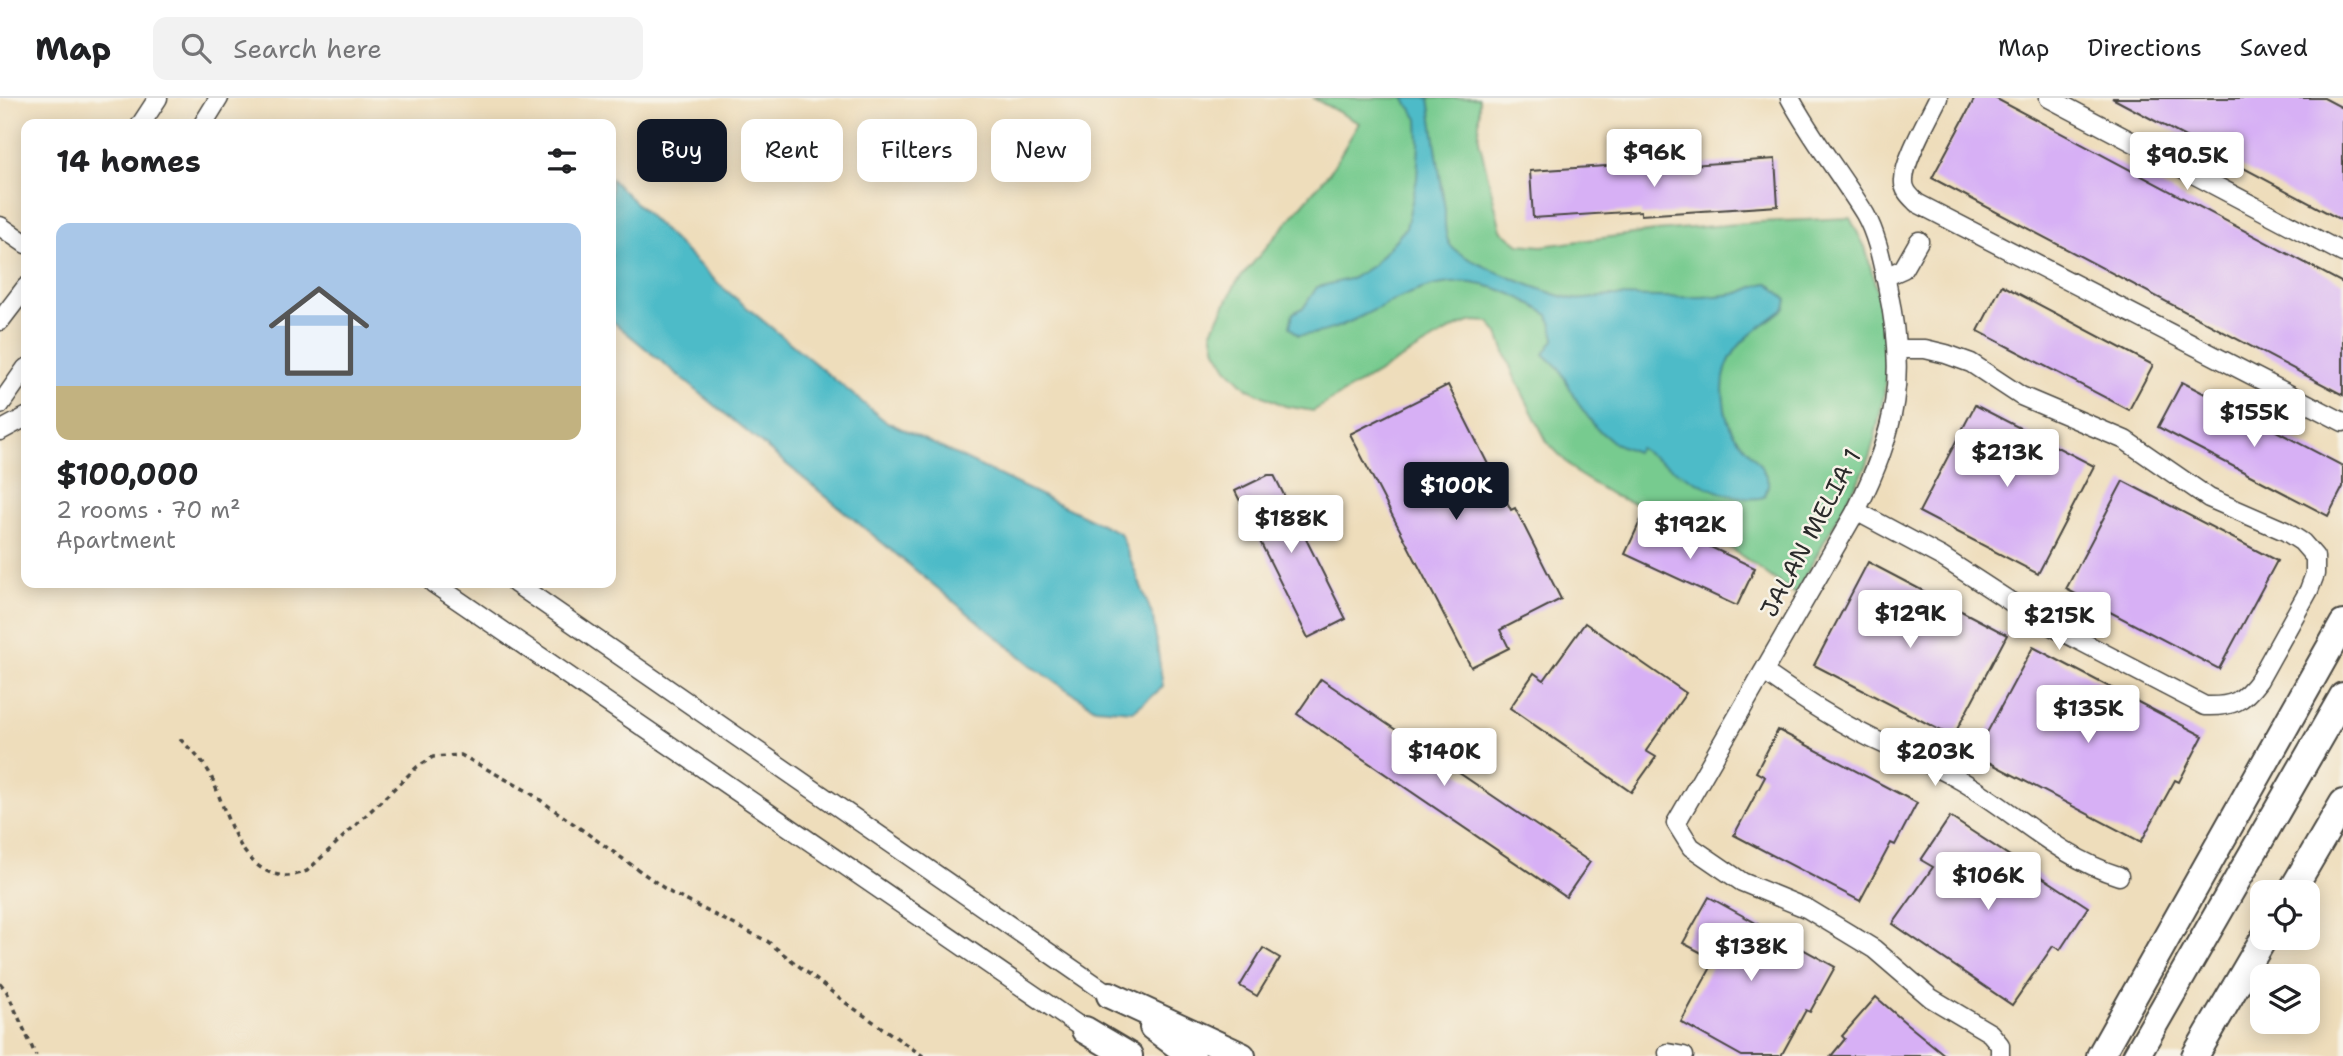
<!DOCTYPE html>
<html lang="en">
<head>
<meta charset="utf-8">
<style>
	body { margin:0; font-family:"Shantell Sans",sans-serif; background:#f2f2f2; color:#202124; height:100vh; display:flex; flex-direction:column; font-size:26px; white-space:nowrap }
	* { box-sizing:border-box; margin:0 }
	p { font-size:23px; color:#757577 }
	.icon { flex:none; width:38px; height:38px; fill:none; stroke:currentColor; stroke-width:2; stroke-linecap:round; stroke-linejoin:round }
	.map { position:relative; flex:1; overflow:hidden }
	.details { position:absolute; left:21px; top:21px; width:595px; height:469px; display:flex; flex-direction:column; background:#fff; border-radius:14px; box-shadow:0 4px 18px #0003 }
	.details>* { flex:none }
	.hud { position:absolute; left:637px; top:21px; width:665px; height:63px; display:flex; gap:14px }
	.fabs { position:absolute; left:2250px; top:782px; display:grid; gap:14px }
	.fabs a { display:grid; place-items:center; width:70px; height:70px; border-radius:14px; background:#fff; box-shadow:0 4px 18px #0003; font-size:35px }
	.price { position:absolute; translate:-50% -60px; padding:0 16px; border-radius:7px; background:#fff; color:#222; font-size:23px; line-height:46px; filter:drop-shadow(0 2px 4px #0008) }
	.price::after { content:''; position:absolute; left:50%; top:42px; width:21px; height:16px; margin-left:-10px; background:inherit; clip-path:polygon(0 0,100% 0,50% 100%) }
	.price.selected { background:#111827; color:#fff }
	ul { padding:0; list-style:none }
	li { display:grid; align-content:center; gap:14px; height:371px; padding:0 35px }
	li+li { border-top:2px solid #e0e0e0 }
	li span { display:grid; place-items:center; height:217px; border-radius:14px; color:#555 }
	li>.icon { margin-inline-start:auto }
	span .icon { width:126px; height:126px; fill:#fffc; stroke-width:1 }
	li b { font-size:30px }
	h2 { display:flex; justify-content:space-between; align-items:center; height:84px; padding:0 35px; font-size:30px }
	.tag { padding:0 24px; border-radius:14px; background:#fff; box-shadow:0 4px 18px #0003; font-size:24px; line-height:63px }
	.tag.selected { background:#111827; color:#fff }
	header { display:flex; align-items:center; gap:42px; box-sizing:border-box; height:98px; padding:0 35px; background:#fff; border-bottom:2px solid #e0e0e0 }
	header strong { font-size:33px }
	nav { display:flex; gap:38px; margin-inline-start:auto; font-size:24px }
	.search { width:490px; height:63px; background:#f2f2f2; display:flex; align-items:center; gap:18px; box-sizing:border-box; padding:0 24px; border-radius:14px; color:#757577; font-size:26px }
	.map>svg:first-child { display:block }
</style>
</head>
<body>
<header>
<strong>Map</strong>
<div class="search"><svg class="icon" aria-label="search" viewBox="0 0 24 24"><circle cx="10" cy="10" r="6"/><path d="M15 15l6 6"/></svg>Search here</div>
<nav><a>Map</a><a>Directions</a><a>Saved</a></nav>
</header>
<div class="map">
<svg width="2343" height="958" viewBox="0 0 2343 958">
	<rect width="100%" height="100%" fill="#f7f3e8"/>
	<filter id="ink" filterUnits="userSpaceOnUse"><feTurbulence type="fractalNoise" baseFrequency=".0143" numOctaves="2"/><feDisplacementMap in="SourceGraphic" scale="14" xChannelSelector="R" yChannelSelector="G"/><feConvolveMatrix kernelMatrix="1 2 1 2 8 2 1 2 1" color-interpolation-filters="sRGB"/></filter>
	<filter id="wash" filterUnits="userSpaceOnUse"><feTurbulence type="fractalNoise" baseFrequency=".00686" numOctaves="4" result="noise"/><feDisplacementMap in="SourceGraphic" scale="28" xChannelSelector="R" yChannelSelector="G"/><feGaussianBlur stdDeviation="1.57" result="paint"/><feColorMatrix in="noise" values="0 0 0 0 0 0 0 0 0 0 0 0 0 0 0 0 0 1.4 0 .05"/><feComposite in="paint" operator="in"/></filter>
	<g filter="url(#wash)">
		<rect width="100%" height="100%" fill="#edb"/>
		<path fill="#77cb8f" stroke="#517b5d" stroke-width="2" d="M1313,0H1479V42L1501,132L1519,146L1542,148L1656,133L1760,124L1850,120L1865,149L1880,204L1887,257L1884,297L1875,339L1867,367L1795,496L1704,431L1614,398L1578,376L1547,344L1514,278L1498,236L1489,224L1472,223L1452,231L1313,313L1285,308L1248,291L1227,270L1216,252L1212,233L1236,185L1330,74L1359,25Z"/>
		<g fill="#4ebbc8" stroke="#3c737a" stroke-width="2">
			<path d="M1404,0H1429L1445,112C1445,123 1444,139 1451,148C1462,163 1554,198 1574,201C1585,203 1599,198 1611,198C1651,198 1694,202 1734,196C1747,194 1756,185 1769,185L1787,202L1785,210C1751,236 1717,254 1724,303C1725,315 1727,324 1733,334C1747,354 1762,362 1769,387L1764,399C1728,409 1670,369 1639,350L1636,354L1614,345L1597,331L1580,308L1559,270L1544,256L1555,240L1549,217C1535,209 1521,199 1506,194C1451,171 1413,193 1364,217C1342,228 1322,237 1298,237L1290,229L1293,215L1304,209L1317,189L1353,180L1373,167L1406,130L1417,81L1419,46L1418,21Z"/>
			<path d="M611,81L722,189L885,323L1120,435L1153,519L1163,589L1133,613L1095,610L1036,571L611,222Z"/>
		</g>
		<g id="blocks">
			<g fill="#d7b0f5">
				<path d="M1975,0H1995L2343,185V297L1932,80Z"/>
				<path d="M2112,0H2324L2343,10V123Z"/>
				<path d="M1775,61L1778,108L1641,117V113L1533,120L1530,73L1621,67V72Z"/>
				<path d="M2002,187L2153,267L2129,312L1978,233Z"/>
				<path d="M2182,284L2343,368V389L2328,418L2158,329Z"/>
				<path d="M1448,287L1511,412L1515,410L1561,501L1500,532L1509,550L1471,569L1350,336Z"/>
				<path d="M1975,307L2094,368L2038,476L1919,414Z"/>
				<path d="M1268,377H1274L1346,521L1308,540L1235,393Z"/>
				<path d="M2123,383L2277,463L2219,571L2066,491Z"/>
				<path d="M1643,417L1755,470L1737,508L1625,456Z"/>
				<path d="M1868,464L2007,537L1953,639L1814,567Z"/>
				<path d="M1585,525L1686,595L1646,653L1656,659L1631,694L1510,610L1534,575L1544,582Z"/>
				<path d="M2033,549L2203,638L2179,684L2175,682L2141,744L1975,657Z"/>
				<path d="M1321,581L1590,764L1566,799L1297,616Z"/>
				<path d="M1778,632L1917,705L1895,747L1891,745L1860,803L1734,737L1765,679L1756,674Z"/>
				<path d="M1950,719L2088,809L2060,852L2053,848L2012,907L1893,826L1933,769L1921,762Z"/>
				<path d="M1709,799L1835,869L1810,914L1806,912L1781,958H1742L1681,924L1715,862L1683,845Z"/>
				<path d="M1263,850L1280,860L1257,898L1240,888Z"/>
				<path d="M1876,899L1907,926L1946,958H1831L1845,941L1842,938Z"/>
			</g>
		</g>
	</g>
	<g filter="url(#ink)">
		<use href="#blocks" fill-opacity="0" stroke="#484641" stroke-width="2"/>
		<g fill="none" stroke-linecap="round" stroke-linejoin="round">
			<defs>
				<g id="minor">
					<path d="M1790,0C1812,41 1841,77 1865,116C1877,137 1882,164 1887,187C1907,279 1897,330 1856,413L1676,725L1691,749L1742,784L1808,811L1874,851L1931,900L1990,935L2000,947V958"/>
					<path d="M1938,0C1929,19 1904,62 1904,82C1903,92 1910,98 1917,105L2343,324"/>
					<path d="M2049,0L2343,155"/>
					<path d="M141,26L158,0"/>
					<path d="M203,26L219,0"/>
					<path d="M0,128L26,146"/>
					<path d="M1885,179L1903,171L1919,143"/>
					<path d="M0,223L26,189"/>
					<path d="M0,307L26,270"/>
					<path d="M0,333L26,319"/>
					<path d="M1856,413L1942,459L2034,519L2205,608C2232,609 2243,604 2259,582L2309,492L2315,476V459L2302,444L2285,433L2209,400L2125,342L2021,298L1971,265L1946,256L1925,251H1897"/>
					<path d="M433,485L1085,932"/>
					<path d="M515,485L1110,897"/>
					<path d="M1764,574C1804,602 1843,628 1888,648C1912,659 1937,668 1960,682C2014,713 2058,759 2119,778"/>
					<path d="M1668,955L1684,958"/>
				</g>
				<g id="highway">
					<path d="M2291,794L2343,705"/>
					<path d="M1110,897L1242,958"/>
					<path d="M1153,929L1192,958"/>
					<path d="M1085,932L1129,958"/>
					<path d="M2100,958L2343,526"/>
					<path d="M2136,958L2343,598"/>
					<path d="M2195,958L2264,840"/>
				</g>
			</defs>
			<use href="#minor" stroke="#484641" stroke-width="21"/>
			<use href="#highway" stroke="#484641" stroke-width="30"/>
			<g stroke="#484641" stroke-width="3.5" stroke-dasharray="5 5" stroke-linecap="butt">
				<path d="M180,641C190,651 202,662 209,674C227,710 236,775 286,778C292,778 301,775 307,773L417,669L433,659L461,657L529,694L671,795L767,843L846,905L923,958"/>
				<path d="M0,885L7,894L36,958"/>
			</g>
			<use href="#minor" stroke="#fff" stroke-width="18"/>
			<use href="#highway" stroke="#fff" stroke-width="26"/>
		</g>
	</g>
	<g text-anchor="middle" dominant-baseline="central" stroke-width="5" stroke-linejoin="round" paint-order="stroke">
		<g font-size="24" fill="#2b2b2b" stroke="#f7f3e8">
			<text transform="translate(1811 435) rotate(-62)">JALAN MELIA 1</text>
		</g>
	</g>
</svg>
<div class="fabs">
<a><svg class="icon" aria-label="locate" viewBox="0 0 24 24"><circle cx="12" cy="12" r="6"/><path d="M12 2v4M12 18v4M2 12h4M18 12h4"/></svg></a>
<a><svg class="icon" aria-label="layers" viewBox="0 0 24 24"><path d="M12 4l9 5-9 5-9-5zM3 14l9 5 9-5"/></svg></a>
</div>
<b class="price" style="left:1654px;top:91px">$96K</b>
<b class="price" style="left:2187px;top:94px">$90.5K</b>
<b class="price" style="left:2254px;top:351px">$155K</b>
<b class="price" style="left:2007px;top:391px">$213K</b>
<b class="price selected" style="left:1456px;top:424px">$100K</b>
<b class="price" style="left:1291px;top:457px">$188K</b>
<b class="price" style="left:1690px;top:463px">$192K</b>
<b class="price" style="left:1910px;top:552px">$129K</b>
<b class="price" style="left:2059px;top:554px">$215K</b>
<b class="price" style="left:2088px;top:647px">$135K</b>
<b class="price" style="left:1444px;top:690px">$140K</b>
<b class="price" style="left:1935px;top:690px">$203K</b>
<b class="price" style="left:1988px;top:814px">$106K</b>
<b class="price" style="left:1751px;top:885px">$138K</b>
<div class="hud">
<a class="tag selected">Buy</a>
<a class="tag">Rent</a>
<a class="tag">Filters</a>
<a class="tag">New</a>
</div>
<section class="details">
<h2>14 homes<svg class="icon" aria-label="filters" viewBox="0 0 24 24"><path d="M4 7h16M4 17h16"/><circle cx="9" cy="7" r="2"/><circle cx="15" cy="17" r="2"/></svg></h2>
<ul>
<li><span style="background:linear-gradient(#a9c7e8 75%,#c2b280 0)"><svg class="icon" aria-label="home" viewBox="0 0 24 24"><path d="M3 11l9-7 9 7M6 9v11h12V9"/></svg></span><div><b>$100,000</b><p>2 rooms · 70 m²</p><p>Apartment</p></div></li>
</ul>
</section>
</div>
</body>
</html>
